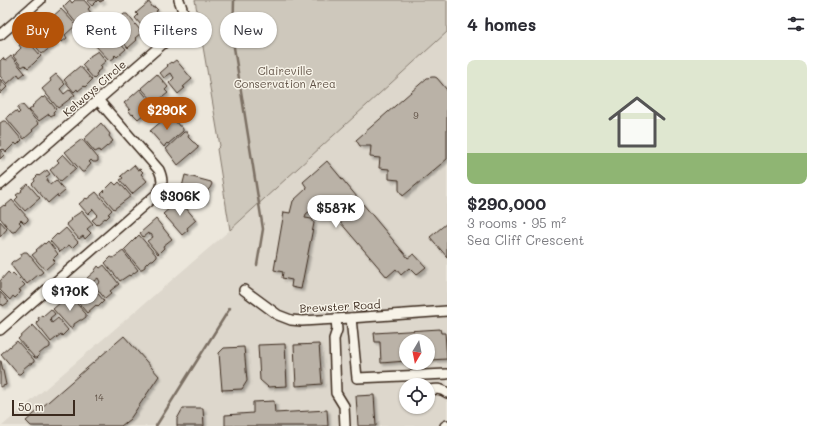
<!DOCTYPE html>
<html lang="en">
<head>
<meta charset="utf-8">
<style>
	body { margin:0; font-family:Mali,sans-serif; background:#f2f2f3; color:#2b2b33; height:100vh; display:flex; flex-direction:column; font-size:15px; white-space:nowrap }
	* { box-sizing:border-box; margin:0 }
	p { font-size:13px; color:#7c7c81 }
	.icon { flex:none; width:22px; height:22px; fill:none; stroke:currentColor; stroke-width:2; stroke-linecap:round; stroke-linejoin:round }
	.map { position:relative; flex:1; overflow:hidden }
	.side { display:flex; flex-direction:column; background:#fff; width:380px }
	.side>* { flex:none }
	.top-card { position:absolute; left:12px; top:12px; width:375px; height:36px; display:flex; gap:8px }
	.needle { width:26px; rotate:190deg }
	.controls { position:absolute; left:399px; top:334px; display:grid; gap:8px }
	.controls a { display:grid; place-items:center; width:36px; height:36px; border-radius:50%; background:#fff; box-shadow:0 1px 3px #0004; font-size:20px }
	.scale { position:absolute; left:12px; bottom:10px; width:63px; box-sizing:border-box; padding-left:4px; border:2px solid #3b2a1e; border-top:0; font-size:11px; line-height:14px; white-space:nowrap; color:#3b2a1e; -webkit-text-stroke:3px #f7f3e8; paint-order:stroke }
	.price { position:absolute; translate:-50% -34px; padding:0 9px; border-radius:14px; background:#fff; color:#222; font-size:13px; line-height:26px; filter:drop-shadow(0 1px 2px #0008) }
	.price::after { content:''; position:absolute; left:50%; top:24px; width:12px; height:9px; margin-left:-6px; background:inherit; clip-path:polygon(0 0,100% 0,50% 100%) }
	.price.current { background:#b45309; color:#fff }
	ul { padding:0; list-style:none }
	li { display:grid; align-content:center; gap:8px; height:212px; padding:0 20px }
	li span { display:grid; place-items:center; height:124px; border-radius:8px; color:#555 }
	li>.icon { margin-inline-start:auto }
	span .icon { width:72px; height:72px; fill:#fffc; stroke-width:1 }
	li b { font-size:17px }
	h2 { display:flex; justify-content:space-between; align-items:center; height:48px; padding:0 20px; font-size:17px }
	.pill { padding:0 14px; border-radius:18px; background:#fff; box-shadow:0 1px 3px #0004; font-size:14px; line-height:36px }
	.pill.current { background:#b45309; color:#fff }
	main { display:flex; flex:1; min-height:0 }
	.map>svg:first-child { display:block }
</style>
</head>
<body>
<main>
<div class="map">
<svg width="447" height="426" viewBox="0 0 447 426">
	<defs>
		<filter id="shadow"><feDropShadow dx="2.5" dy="2.5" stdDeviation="1" flood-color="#0004"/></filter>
	</defs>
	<rect width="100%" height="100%" fill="#ece7dc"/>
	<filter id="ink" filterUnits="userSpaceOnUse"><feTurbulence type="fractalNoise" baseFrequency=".025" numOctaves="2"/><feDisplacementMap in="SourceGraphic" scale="8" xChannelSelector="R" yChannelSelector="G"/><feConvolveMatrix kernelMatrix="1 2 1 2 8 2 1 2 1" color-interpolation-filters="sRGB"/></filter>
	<g filter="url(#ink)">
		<path fill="#ddd7cc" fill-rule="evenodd" d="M447,32V426H2L230,230ZM406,341H428V363H406ZM406,385H428V407H406Z"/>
		<path fill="#cec8bc" stroke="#84796d" d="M195,0H447V32L230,230L217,149L220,146Z"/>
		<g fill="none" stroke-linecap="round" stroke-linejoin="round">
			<g stroke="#7c7064" stroke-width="2.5">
				<path d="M234,0L233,41L263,229L257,265"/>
				<path d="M156,426L230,308"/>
			</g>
		</g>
		<g fill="#bab2a7" stroke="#3b2a1e" filter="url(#shadow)">
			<path d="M70,0L72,3L75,0H84L90,7L88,9L91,13L86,17V18L77,24L63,7Z"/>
			<path d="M87,0H104L100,2L98,0L92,6Z"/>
			<path d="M149,2L153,8L155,7L158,10L156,11L162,18L147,32L135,18L138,15L136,13Z"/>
			<path d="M61,9L76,25L65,35L67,38L62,42L48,26L53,21L51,18Z"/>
			<path d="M124,14H127L140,30L139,31L141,33L135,38L137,40L128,48L111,28V26L114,23H116L122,18V16Z"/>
			<path d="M46,27L55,37L53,39L56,43L42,54L29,38L35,32L37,33L43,28L44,29Z"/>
			<path d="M107,29H109L126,49L117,57L115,55L114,56L115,57L110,61L93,43V41L96,39H98L100,41L102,39L100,37Z"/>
			<path d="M26,39L41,56L33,64L28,68L25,65L22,67L13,56L16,54V53L21,48L19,45Z"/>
			<path d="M98,51L106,61L100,66L102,68L97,72H98L96,74L97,76L94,79L82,65L90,57V56Z"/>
			<path d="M11,56L25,73L20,77L18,74L7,84L0,76V61L3,58L5,61Z"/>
			<path d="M176,60L192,79L183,87L185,88L178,94L169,83L174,78L171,73L164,78L160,73L168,66L167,65L171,62L172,63Z"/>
			<path d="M80,66L92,80L85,87L84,86L78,91L77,89L74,92L64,80L67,77Z"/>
			<path d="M56,74L65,84L60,89L64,94L70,89L75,95L58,108L42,89L51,81L50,79Z"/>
			<path d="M157,74L168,87L165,90L168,93L155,103L141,88Z"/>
			<path d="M432,77H435L437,78L447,90V159L403,196L399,190V180L389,179V169L379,168L380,158L370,157L371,146H360L356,140L427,78Z"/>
			<path d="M0,79L7,87L0,94Z"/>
			<path d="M140,89L152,104L149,106L151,108L138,119L133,114L132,115L129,111L130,110L124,103Z"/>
			<path d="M45,96L56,109L53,112L54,114L51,116L49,114L39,121L29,110L33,107L32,106L42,97L43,98Z"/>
			<path d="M21,105H23L39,124L32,130L33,131L24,139L7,119V117L10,114H12L16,111L18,114L20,112L18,110V107Z"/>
			<path d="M169,115H171L179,126H181L183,129V131L168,144L167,143L165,145V146L164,147L150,131Z"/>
			<path d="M3,121H6L22,140L17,145L15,143L6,152L4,149L3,150L0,147V123Z"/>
			<path d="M101,123L110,134L109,136L113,141L100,152L99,150L95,152L84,139Z"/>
			<path d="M184,132H187L189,135L188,137L193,142L195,143L198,146V148L178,165L166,149Z"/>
			<path d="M82,139L98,158V161L96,162H93L91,160L89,162L91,164L84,172H82L65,152Z"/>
			<path d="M0,149L4,155L0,159Z"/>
			<path d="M63,154L76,168L60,182L50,170L59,162L57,160Z"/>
			<path d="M327,161L408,258L414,254L426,267L416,275L409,268L401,275L396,269L387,277L322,201L306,214L305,218L312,219L314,223L301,289L291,287L292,280L282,278L283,272L274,270L284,212L290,213L293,201L307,188L303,182Z"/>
			<path d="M134,165L138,170L140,169L143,172L141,174L147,181L132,194L120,180L123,178L121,176Z"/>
			<path d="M47,170L50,174L46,177L48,179L47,181L50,185L56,180L65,191L58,197L57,195L48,203L32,184L35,181L34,179L38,175L39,176Z"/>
			<path d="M185,175L211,182L212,184L210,188L208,190L206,196L207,198L206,201L204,202L180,195Z"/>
			<path d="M113,182L116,185L119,182L131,196L114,209L101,194Z"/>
			<path d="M28,184L40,198L25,211L15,200L18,197L16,195L22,191L21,190Z"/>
			<path d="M96,192L112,210L108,214L110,215L106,219L105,218L97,225L92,220L97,216L96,215L97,214L93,209L88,214L79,204L86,198L87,199Z"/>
			<path d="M12,200L28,218V220L25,223L23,222L21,220L19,222L21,224L14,232H12L0,218V208L4,205L5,206Z"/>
			<path d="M180,201L196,220L187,228L188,230L182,235L168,219L163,214L171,207L170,206L175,203L176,204Z"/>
			<path d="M82,211L93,224L87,229L91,233L85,239L83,236L79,239L66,224L71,220L70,219Z"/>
			<path d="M156,219L172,239L163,246L164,248L158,254L147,241L153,237L151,234L149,235L148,233L143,237L140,233Z"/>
			<path d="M0,221L7,229L0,237Z"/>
			<path d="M447,223V257L430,237Z"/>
			<path d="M66,228L78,242L72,248L69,245L60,252L50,241L57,234L58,235Z"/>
			<path d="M139,235L156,255V257L153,260H150L145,265V267L142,269H140L124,250Z"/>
			<path d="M48,241L58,254L53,259L55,261L45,270L32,255L37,251L36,250L44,243L45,244Z"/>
			<path d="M123,251L138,270L130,276L129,275L120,281L105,263L111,257L113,258Z"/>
			<path d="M24,252H27L43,272L38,276V275L27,284L24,280L23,281L11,265V263L13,261H15L21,257V254Z"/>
			<path d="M104,265L119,284L110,291L112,293L105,299L95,286L100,282L98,278L91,283L87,278L95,271V270L98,266L100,268Z"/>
			<path d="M8,272L11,275L13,273L25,285L19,290L21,291L19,294L15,298L13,296L10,300L0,290V281Z"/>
			<path d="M86,280L89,284L85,287L87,290L86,291L88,294L94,289L104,301L98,307L96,305L87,313L71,294L75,291L73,289L77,286L78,287Z"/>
			<path d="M0,292L9,302L3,306L2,304L0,306Z"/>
			<path d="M69,295L86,314V317L82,320H80L74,324V326L72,328H70L53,309Z"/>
			<path d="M51,309L55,314L50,318L51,319L50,320L52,323L58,318L68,330L62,336L61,334L51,342L36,323L39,320L38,318L42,315L43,316Z"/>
			<path d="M33,325L50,344V347L47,349H45L39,354V356L37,358H35L18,339Z"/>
			<path d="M440,329L441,333H445L447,359L428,360V341H406V361L381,363L380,342H375L374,333Z"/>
			<path d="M124,336L159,376L130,419L121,426H31L26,421Z"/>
			<path d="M17,341L34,360V362L31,364H29L23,369V371L20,374H18L1,354L10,346V347Z"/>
			<path d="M285,344L287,386L268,387L260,380L258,345Z"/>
			<path d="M319,344L322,384L296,386L294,345Z"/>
			<path d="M244,347L247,381L242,389L222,390L219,353L224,348Z"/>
			<path d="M0,361H1L6,385L0,387Z"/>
			<path d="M374,395L376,426H358L356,396Z"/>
			<path d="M274,401L275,413L327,410L328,426H225V415L253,413V402Z"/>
			<path d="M183,408H203L204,426H177V419Z"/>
		</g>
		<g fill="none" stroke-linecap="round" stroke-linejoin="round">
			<defs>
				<g id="minor">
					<path d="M0,35L40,0"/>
					<path d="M0,185L181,28C186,18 183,10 179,0"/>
					<path d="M244,290L278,315L291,320L302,321L336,319L447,311"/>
					<path d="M351,318L357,378L447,374"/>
					<path d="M336,319L337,330L334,339L336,393L344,406L345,426"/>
					<path d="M0,330L158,193C163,185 163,179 159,170L98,100"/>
					<path d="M428,390C435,389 441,388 447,393"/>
					<path d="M445,426L447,425"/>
				</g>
			</defs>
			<use href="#minor" stroke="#3b2a1e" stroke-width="12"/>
			<use href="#minor" stroke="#f7f3e8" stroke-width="9"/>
		</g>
	</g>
	<g text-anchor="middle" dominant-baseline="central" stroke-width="3" stroke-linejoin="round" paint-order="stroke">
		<g font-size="9" fill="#5b4c40">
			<text x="416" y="115">9</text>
			<text x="99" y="397">14</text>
		</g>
		<g font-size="11" fill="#605246" stroke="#f7f3e8">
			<text x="285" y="70">Claireville<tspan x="285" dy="13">Conservation Area</tspan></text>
		</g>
		<g font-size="11" fill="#3b2a1e" stroke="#f7f3e8">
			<text transform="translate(94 88) rotate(-41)">Kelways Circle</text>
			<text transform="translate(340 306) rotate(-3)">Brewster Road</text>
		</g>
	</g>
</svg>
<div class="controls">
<a><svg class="needle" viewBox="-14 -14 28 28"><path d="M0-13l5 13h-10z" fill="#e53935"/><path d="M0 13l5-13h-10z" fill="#7c7c81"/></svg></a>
<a><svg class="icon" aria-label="locate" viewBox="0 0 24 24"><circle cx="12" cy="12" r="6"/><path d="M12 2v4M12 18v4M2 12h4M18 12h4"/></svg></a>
</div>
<div class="scale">50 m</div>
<b class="price current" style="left:167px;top:131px">$290K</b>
<b class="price" style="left:180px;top:217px">$306K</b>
<b class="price" style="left:336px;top:229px">$587K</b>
<b class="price" style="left:70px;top:312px">$170K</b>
<div class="top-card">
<a class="pill current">Buy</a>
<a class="pill">Rent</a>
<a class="pill">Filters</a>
<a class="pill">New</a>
</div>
</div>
<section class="side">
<h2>4 homes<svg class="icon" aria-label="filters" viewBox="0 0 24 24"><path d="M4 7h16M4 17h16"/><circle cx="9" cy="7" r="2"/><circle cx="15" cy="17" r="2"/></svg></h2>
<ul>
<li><span style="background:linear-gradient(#dfe7d0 75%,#8fb573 0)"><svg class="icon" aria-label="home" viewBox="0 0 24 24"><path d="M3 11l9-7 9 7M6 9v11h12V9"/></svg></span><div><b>$290,000</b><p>3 rooms · 95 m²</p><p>Sea Cliff Crescent</p></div></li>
</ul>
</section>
</main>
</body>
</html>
